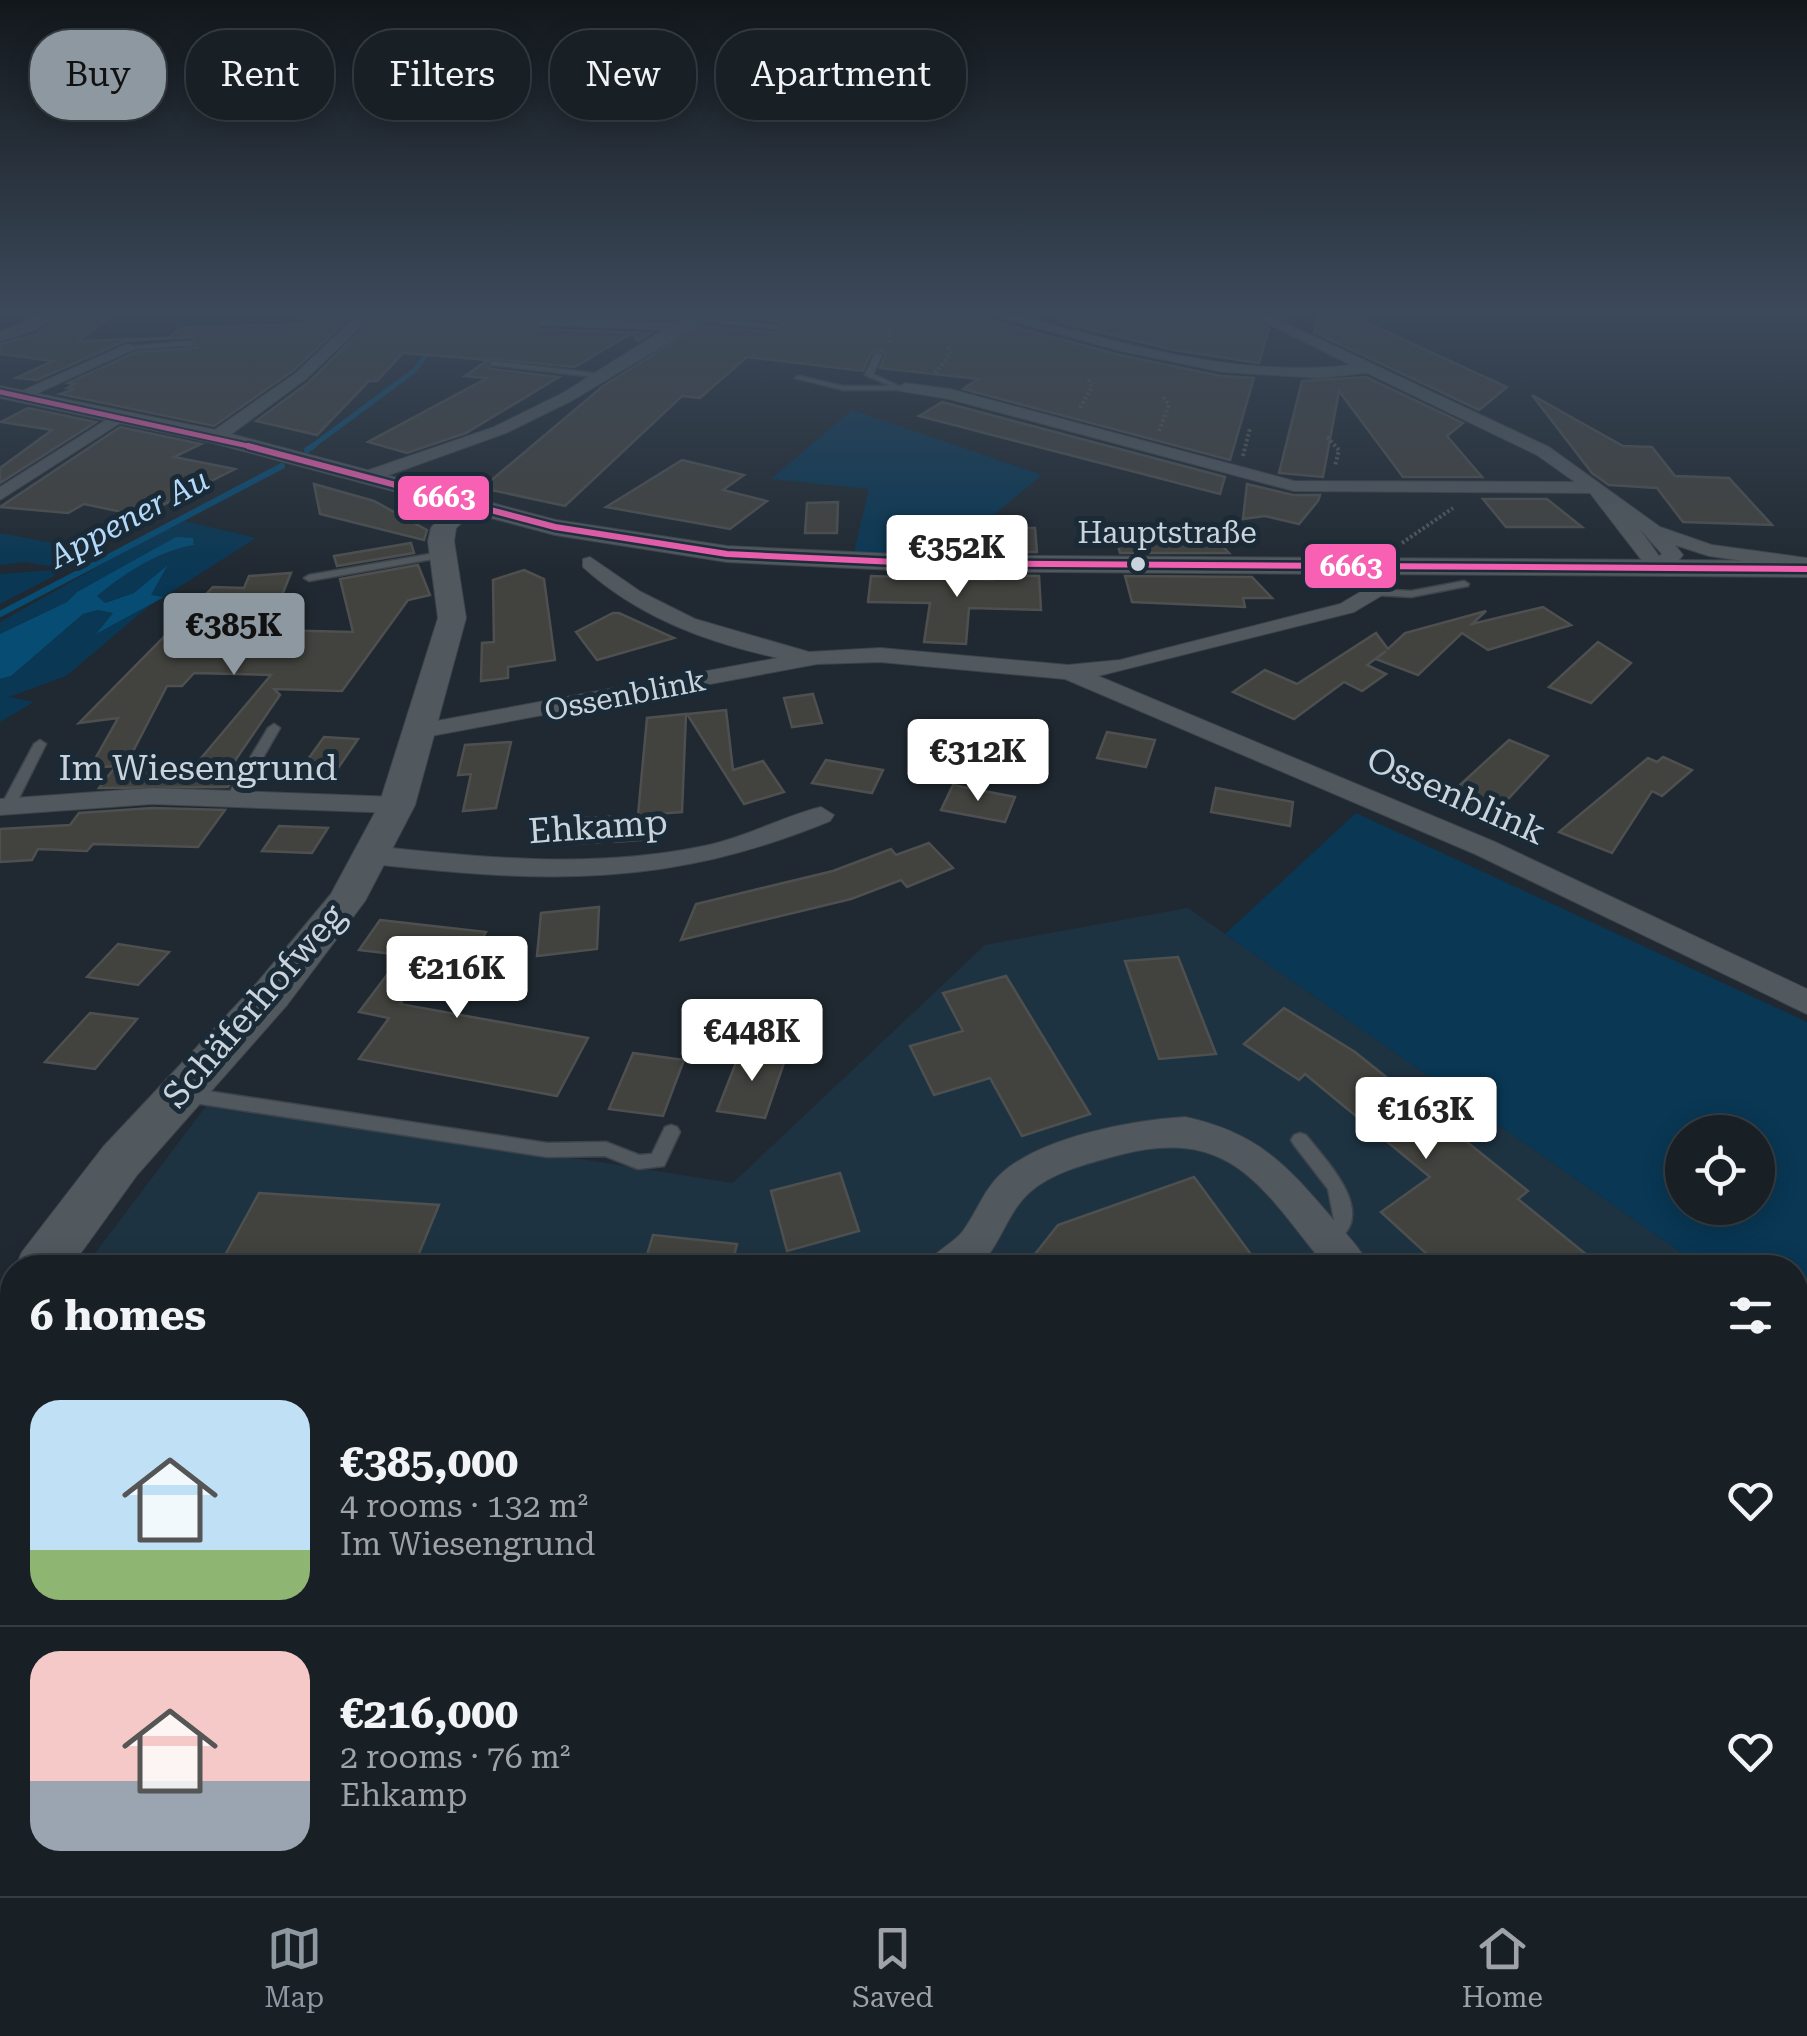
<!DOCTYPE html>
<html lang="en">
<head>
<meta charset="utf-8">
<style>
	body { margin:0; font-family:"Roboto Serif",serif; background:#252c32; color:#f1f3f6; height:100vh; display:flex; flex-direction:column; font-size:38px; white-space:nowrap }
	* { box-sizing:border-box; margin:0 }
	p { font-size:32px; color:#9fa2a7 }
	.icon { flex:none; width:55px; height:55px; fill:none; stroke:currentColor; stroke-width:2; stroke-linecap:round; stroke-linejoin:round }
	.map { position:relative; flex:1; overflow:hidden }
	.details { position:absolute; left:0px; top:1255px; width:1808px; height:642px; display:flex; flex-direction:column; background:#181f25; border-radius:40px 40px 0 0; box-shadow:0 5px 25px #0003,0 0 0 2px #363d42 }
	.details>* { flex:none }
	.guide { position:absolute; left:30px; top:30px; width:1000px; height:90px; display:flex; gap:20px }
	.controls { position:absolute; left:1665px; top:1115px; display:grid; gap:20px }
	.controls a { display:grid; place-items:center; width:110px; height:110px; border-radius:50%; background:#181f25; box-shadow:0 5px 25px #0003,0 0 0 2px #363d42; font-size:50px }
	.price { position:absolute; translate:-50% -85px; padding:0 22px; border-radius:10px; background:#fff; color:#222; font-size:32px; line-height:65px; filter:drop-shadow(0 2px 5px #0008) }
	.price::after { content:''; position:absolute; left:50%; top:60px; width:30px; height:22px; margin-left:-15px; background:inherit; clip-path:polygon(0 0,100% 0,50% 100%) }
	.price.selected { background:#8e98a0; color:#111 }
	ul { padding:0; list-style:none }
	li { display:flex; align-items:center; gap:30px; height:250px; padding:0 30px }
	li+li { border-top:2px solid #363d42 }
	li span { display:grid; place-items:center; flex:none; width:280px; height:200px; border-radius:30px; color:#555 }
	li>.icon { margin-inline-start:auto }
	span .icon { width:120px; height:120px; fill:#fffc; stroke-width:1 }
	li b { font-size:42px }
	h2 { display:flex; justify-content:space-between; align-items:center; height:120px; padding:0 30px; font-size:42px }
	.pill { padding:0 35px; border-radius:40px; background:#181f25; box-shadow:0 5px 25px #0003,0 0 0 2px #363d42; font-size:35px; line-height:90px }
	.pill.selected { background:#8e98a0; color:#111 }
	.menu { display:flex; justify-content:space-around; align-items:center; height:140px; border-top:2px solid #363d42; background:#181f25; font-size:28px; color:#9fa2a7 }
	.menu a { display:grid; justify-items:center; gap:5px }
	.menu .selected { color:#8e98a0 }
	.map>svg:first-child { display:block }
</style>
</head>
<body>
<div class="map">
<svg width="1807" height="1896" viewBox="0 0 1807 1896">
	<rect width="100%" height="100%" fill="#202931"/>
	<g fill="#1e3342">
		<path d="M1188,908L1702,1267L84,1268L210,1101L733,1183L985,945Z"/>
		<path d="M1795,1332L1807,1341V1896H0V1414L12,1388V1885H1795Z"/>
	</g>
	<g fill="#093754" fill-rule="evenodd">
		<path d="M852,410L1042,475L946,554L854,552L869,489L771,479Z"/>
		<path d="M181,520L256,538L149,606L66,676L9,697L34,702L0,722V679L11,676L83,614L98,610L113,613L98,631L162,596H150L167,568L134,593L104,603L97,596C125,573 157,551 194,545L193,539L77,592L67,602L0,634V622Z"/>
		<path d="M0,533L100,552L0,604V574L66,569L25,562L0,565Z"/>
		<path d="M1356,813L1807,1022V1341L1795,1332V1268L1702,1267L1225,934ZM1682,1132H1758V1208H1682Z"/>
	</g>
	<path fill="#064c73" d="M176,537L193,538L194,545C158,551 125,573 97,596L105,603L134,593L168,565L151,595L164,597L96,634L113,613L98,610L83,614L11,676L0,679V634L67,602L77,592Z"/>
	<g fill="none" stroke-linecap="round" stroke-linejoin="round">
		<path stroke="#064c73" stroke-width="5" d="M310,448L415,370L432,347"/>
		<g stroke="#064c73" stroke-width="6">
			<path d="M307,450L313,446"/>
			<path d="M0,614L282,466"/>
		</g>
	</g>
	<g fill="#42423e" stroke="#4e504f" stroke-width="2.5" fill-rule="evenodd">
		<path d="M69,311L112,316L78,341L168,338L181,328L304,324V311H357L294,370L214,426L60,394L74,389L67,388L75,384L68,383L136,352L197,348L191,337L125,341L37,380L16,378L53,361L0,354V344L36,334Z"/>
		<path d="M381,311H542L535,323L538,329L651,333L638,341L632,333L575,367L490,359V369L559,377L466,433L407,453L368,442L487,378L465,376L488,360L403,353L377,381H369L317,435L256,421L309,382Z"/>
		<path d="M565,311H688L675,319L563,315Z"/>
		<path d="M715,311H955L1120,355L1221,376L1254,378L1230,460L963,389L978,379L880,368L886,354L880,350L871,353L863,371L747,357L700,398L682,396L565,506L482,488L603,386L701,325L778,333L785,328L778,321L711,316Z"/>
		<path d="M1083,311H1239L1269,328L1259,363L1174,350L1058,322Z"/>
		<path d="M1319,311H1341L1507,387L1479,410L1314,332Z"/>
		<path d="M1366,377L1463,423L1447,436L1482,477H1403L1339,391L1323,477L1279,473L1302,381Z"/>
		<path d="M1532,395L1623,446L1652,447L1675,476L1729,478L1772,525L1683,522L1657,488L1609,485L1592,473Z"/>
		<path d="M942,402L1225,477L1220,494L919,416Z"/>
		<path d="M28,408L96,422L0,483V468L52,430L1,422Z"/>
		<path d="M120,427L201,444L174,457L235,469L141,516L84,504L68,513L0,507Z"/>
		<path d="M682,460L744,475L723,490L767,501L730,529L606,507Z"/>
		<path d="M314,484L374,501L427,530L424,540L320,514Z"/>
		<path d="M1247,484L1293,495H1320L1318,501L1299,524L1265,516L1243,519Z"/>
		<path d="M1483,499H1547L1582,527H1506Z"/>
		<path d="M838,502L837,533H805L807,503Z"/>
		<path d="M1113,527L1205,528L1229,553H1120Z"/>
		<path d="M988,528H1035L1037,552H991Z"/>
		<path d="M411,543L414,553L337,566L334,556Z"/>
		<path d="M418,565L430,595L408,600L342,691L274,689L280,695L234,762H243L228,787L99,788L116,766L90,768L118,718L79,723L213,587L244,588L249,576L291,573L268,630L353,632L340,579ZM194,673L271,675L197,763H127L167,686H182Z"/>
		<path d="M524,570L544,579L555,660L508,667V678L481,681L482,643L494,642L493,580Z"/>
		<path d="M994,575L1039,576L1041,610L969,608L966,644L924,642L930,603L868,602L871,576L994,580Z"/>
		<path d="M1125,576L1252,577L1272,598H1243L1245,607L1132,602Z"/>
		<path d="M1543,607L1571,625L1488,650L1462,633L1418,675L1376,659L1386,651L1367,665L1386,674L1362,691L1344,682L1294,719L1233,692L1265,670L1297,684L1376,633L1388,649L1405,633L1486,611L1472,624Z"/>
		<path d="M613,613H619L674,638L597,660L576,632Z"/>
		<path d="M1598,642L1631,663L1591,703L1549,687Z"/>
		<path d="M813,694L822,723L792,727L784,698Z"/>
		<path d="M726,710L733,770L763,761L784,792L744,804L687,714Z"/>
		<path d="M686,714L682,812L654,814L652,839L614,842L607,817L638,815L647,718Z"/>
		<path d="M1107,732L1155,740L1146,767L1097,758Z"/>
		<path d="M324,737L358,739L336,771L301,769Z"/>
		<path d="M1509,740L1548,756L1508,799L1488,816L1448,796Z"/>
		<path d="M511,742L496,808L463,811L471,774L458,775L465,745Z"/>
		<path d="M1663,757L1692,770L1662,796L1652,791L1612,853L1559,832L1648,758L1657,762Z"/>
		<path d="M826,760L853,765L883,770L872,793L812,783Z"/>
		<path d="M953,785L1015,797L1005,822L941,810Z"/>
		<path d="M1216,788L1293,802L1290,826L1211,812Z"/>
		<path d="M152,808L225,810L198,847L93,844L87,851L38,849L32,860L0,862V829L70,825L79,813Z"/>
		<path d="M604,817L602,842L574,844L579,818Z"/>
		<path d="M279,826L328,828L312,853L262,851Z"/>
		<path d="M929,843L953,868L907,887L901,880L851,899L681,940L696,904L833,871L891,849L896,855Z"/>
		<path d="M599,907L597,949L537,956L541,913Z"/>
		<path d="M380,920L486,932L468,963L433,959L400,1004L588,1038L557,1096L359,1059L389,1018L359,1012L402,955L359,950Z"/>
		<path d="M118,944L169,952L138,985L87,977Z"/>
		<path d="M1178,957L1216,1054L1159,1059L1125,961Z"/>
		<path d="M1006,976L1090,1114L1022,1136L990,1078L934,1095L910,1046L963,1031L943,993Z"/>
		<path d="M1284,1008L1355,1052L1528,1191L1518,1199L1603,1268H1442L1381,1212L1430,1177L1305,1074L1299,1080L1244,1044Z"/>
		<path d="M90,1013L137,1019L95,1069L45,1062Z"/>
		<path d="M741,1050L786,1057L765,1118L717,1111Z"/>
		<path d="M633,1053L684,1060L663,1116L609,1109Z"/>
		<path d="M840,1173L859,1231L787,1251L771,1191Z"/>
		<path d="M1194,1177L1261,1268H1024L1058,1225Z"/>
		<path d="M259,1193L439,1205L413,1268H218Z"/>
		<path d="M653,1235L737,1244L731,1268H643Z"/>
	</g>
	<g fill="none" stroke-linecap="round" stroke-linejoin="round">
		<defs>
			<g id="lane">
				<path d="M693,318L778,325L781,327L778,329L695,321Z"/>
				<path d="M191,341L194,345L132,349L128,347Z"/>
				<path d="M878,353L882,355L873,374L899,386H908V390H843L795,378L799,376L843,386H891L865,375L874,355Z"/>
				<path d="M493,361L602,374L606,376L602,378L490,365Z"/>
				<path d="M441,552L446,555L444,557L309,581L304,578L309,575Z"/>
				<path d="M1464,581L1469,584L1468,586L1411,597L1374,595L1369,592L1374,589L1411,591Z"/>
				<path d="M274,724L280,728L240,798L233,802L228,801L226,798L268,728Z"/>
				<path d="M40,740L46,744L16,804L9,808L4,807L2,804L34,744Z"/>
				<path d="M188,1088L547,1143L606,1142L639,1155L652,1154L665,1127L671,1125L677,1127L680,1132L664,1166L638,1169L605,1156L547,1157L188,1102L182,1100L180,1095L182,1090Z"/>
				<path d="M1300,1133L1306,1135C1331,1166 1385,1222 1325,1247L1318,1245L1316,1239L1318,1233L1334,1220L1328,1189L1294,1145L1291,1140L1294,1135Z"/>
				<path d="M1795,1643L1807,1648V1672L1795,1667Z"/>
			</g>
			<g id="street">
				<path d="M48,311H65L34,331L0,341V332Z"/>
				<path d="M362,311H377L306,379L222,441H210V433L296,373Z"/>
				<path d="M546,311H561L554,318L676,323L695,311H711L690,330L573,400L506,433L375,480H363V472L494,427L561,394L663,330L538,325Z"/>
				<path d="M976,311H999C1115,340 1230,379 1351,365L1242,311H1260L1549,447L1660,527L1712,545L1807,558V570L1709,556L1675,545L1683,555C1675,566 1663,575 1650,571L1590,493L1294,491L949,399L900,391L897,388L905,383L950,389L1294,481L1575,482L1537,455L1367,373L1320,378L1222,372L1121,351ZM1639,528L1662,554L1659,556Z"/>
				<path d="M127,344L139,347L27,398L13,395Z"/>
				<path d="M117,413L131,416L0,500V487Z"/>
				<path d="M590,557L641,592L695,619L809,652L880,648L1068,665L1120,660L1340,604L1367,588H1381V596L1354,612L1098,676L1495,842L1807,989V1014L1475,854L1065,679L880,662L817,664L420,738L411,736L408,731L420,724L778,658C706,642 638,617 583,567V559Z"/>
				<path d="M152,788L397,797L410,805L397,813L152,804L0,815V799Z"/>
				<path d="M821,807L834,815L830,821C667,888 545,883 373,864L359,855L373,846C483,858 594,869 704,846C745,838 781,817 821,807Z"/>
				<path d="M1185,1117C1256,1132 1286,1164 1331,1217C1345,1233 1361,1248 1370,1268H1327C1261,1187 1232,1124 1115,1156C1086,1164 1053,1172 1030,1192C1006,1213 1001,1246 977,1268H925C933,1251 951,1246 963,1231C977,1212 984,1189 1002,1173C1042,1137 1132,1120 1185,1117Z"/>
				<path d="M12,1631V1679L0,1682V1634Z"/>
				<path d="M1317,1885H1398L1402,1896H1321Z"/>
				<path d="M1425,1885H1479L1478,1896H1424Z"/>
			</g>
			<g id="secondary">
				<path d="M0,386L216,430L556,520L727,546L917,555L1807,561V577L917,571L727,562L555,535L472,513L456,528L454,541L466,618L415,805L365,901L287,1005L137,1175L70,1268H15L22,1252L103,1147L257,983L331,894L379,805L438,618L428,541L431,528L449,506L213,443L0,398Z"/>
				<path d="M12,1287V1352L0,1357V1291Z"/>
			</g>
		</defs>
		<use href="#lane" stroke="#3d444b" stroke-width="3"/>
		<use href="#street" stroke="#3d444b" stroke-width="2"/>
		<use href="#secondary" stroke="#3d444b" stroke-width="2"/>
		<g stroke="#51585d" stroke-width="4" stroke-dasharray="2.5 2.5" stroke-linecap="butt">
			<path d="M817,311H842"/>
			<path d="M829,314L891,329L890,343"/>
			<path d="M935,373L951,353L948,346"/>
			<path d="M1080,408L1092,387L1088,378"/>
			<path d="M1159,431L1169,405L1162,396"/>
			<path d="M1327,437L1339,450L1335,466"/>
			<path d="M1243,456L1250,428"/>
			<path d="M1402,543L1453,508"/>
		</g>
		<use href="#lane" fill="#52595e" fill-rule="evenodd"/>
		<use href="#street" fill="#52595e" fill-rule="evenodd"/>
		<use href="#secondary" fill="#52595e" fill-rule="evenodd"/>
		<defs>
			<path id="bus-1-far1" d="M0,392L257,448"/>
			<path id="bus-1" d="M248,446L555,527L727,554L917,563L1807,569"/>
		</defs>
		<use href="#bus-1-far1" stroke="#1a2a37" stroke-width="9"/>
		<use href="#bus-1" stroke="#1a2a37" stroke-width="11"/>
		<use href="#bus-1-far1" stroke="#f860b3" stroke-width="5"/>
		<use href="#bus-1" stroke="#f860b3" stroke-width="6"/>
	</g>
	<linearGradient id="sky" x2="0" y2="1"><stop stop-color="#12171b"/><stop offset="0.54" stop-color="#3c495a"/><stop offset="1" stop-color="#3c495a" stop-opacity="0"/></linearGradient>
	<rect width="1807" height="576" fill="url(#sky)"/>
	<circle fill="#c9d3db" stroke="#1a2a37" stroke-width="4" cx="1138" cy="564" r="9"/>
	<g text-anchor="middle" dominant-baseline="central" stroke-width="10" stroke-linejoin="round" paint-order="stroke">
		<g font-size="30" fill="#c9d3db" stroke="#1a2a37">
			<text x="1167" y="532">Hauptstraße</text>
			<text transform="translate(625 695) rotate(-11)">Ossenblink</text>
		</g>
		<g font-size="32" font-style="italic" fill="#b3dafa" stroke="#1a2a37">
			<text transform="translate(129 518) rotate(-28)">Appener Au</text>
		</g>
		<g font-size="35" fill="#c9d3db" stroke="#1a2a37">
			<text x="198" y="768">Im Wiesengrund</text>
			<text transform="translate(1456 796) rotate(24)">Ossenblink</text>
			<text transform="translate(598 827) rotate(-4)">Ehkamp</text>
			<text transform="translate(254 1006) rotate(-49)">Schäferhofweg</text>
		</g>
	</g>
	<g stroke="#1a2a37" stroke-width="4">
		<rect x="396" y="474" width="95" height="48" rx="10" fill="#f860b3"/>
		<rect x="1303" y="542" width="95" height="48" rx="10" fill="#f860b3"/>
	</g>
	<g font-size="28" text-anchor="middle" font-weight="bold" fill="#fff">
		<text x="444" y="507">6663</text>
		<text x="1351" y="576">6663</text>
	</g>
</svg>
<div class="controls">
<a><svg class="icon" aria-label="locate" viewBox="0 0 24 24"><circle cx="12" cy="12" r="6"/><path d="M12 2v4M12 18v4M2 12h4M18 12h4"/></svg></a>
</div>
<b class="price" style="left:957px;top:600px">€352K</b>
<b class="price selected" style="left:234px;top:678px">€385K</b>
<b class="price" style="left:978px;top:804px">€312K</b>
<b class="price" style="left:457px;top:1021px">€216K</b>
<b class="price" style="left:752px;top:1084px">€448K</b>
<b class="price" style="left:1426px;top:1162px">€163K</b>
<div class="guide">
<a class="pill selected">Buy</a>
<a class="pill">Rent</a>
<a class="pill">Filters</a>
<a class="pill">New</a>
<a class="pill">Apartment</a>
</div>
<section class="details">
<h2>6 homes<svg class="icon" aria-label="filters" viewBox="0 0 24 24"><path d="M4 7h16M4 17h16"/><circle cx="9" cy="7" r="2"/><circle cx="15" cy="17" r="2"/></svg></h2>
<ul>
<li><span style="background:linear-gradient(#bfe0f5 75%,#8fb573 0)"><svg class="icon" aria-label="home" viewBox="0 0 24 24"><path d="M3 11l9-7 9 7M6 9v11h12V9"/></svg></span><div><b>€385,000</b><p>4 rooms · 132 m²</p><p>Im Wiesengrund</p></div><svg class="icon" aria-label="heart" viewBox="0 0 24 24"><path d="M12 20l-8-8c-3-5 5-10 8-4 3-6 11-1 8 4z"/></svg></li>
<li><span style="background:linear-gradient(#f6c9c9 65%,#9aa5b1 0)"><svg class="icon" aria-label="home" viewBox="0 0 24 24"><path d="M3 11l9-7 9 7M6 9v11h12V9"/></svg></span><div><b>€216,000</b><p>2 rooms · 76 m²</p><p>Ehkamp</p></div><svg class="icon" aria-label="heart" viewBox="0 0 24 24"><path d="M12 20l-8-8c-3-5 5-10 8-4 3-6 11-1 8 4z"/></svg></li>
</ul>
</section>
</div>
<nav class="menu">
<a class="selected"><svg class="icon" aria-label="map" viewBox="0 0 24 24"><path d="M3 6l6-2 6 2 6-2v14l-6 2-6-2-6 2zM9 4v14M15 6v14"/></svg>Map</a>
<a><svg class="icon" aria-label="saved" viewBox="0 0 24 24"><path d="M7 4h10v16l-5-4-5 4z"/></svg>Saved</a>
<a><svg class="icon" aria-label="home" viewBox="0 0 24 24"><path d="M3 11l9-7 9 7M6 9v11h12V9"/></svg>Home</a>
</nav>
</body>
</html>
